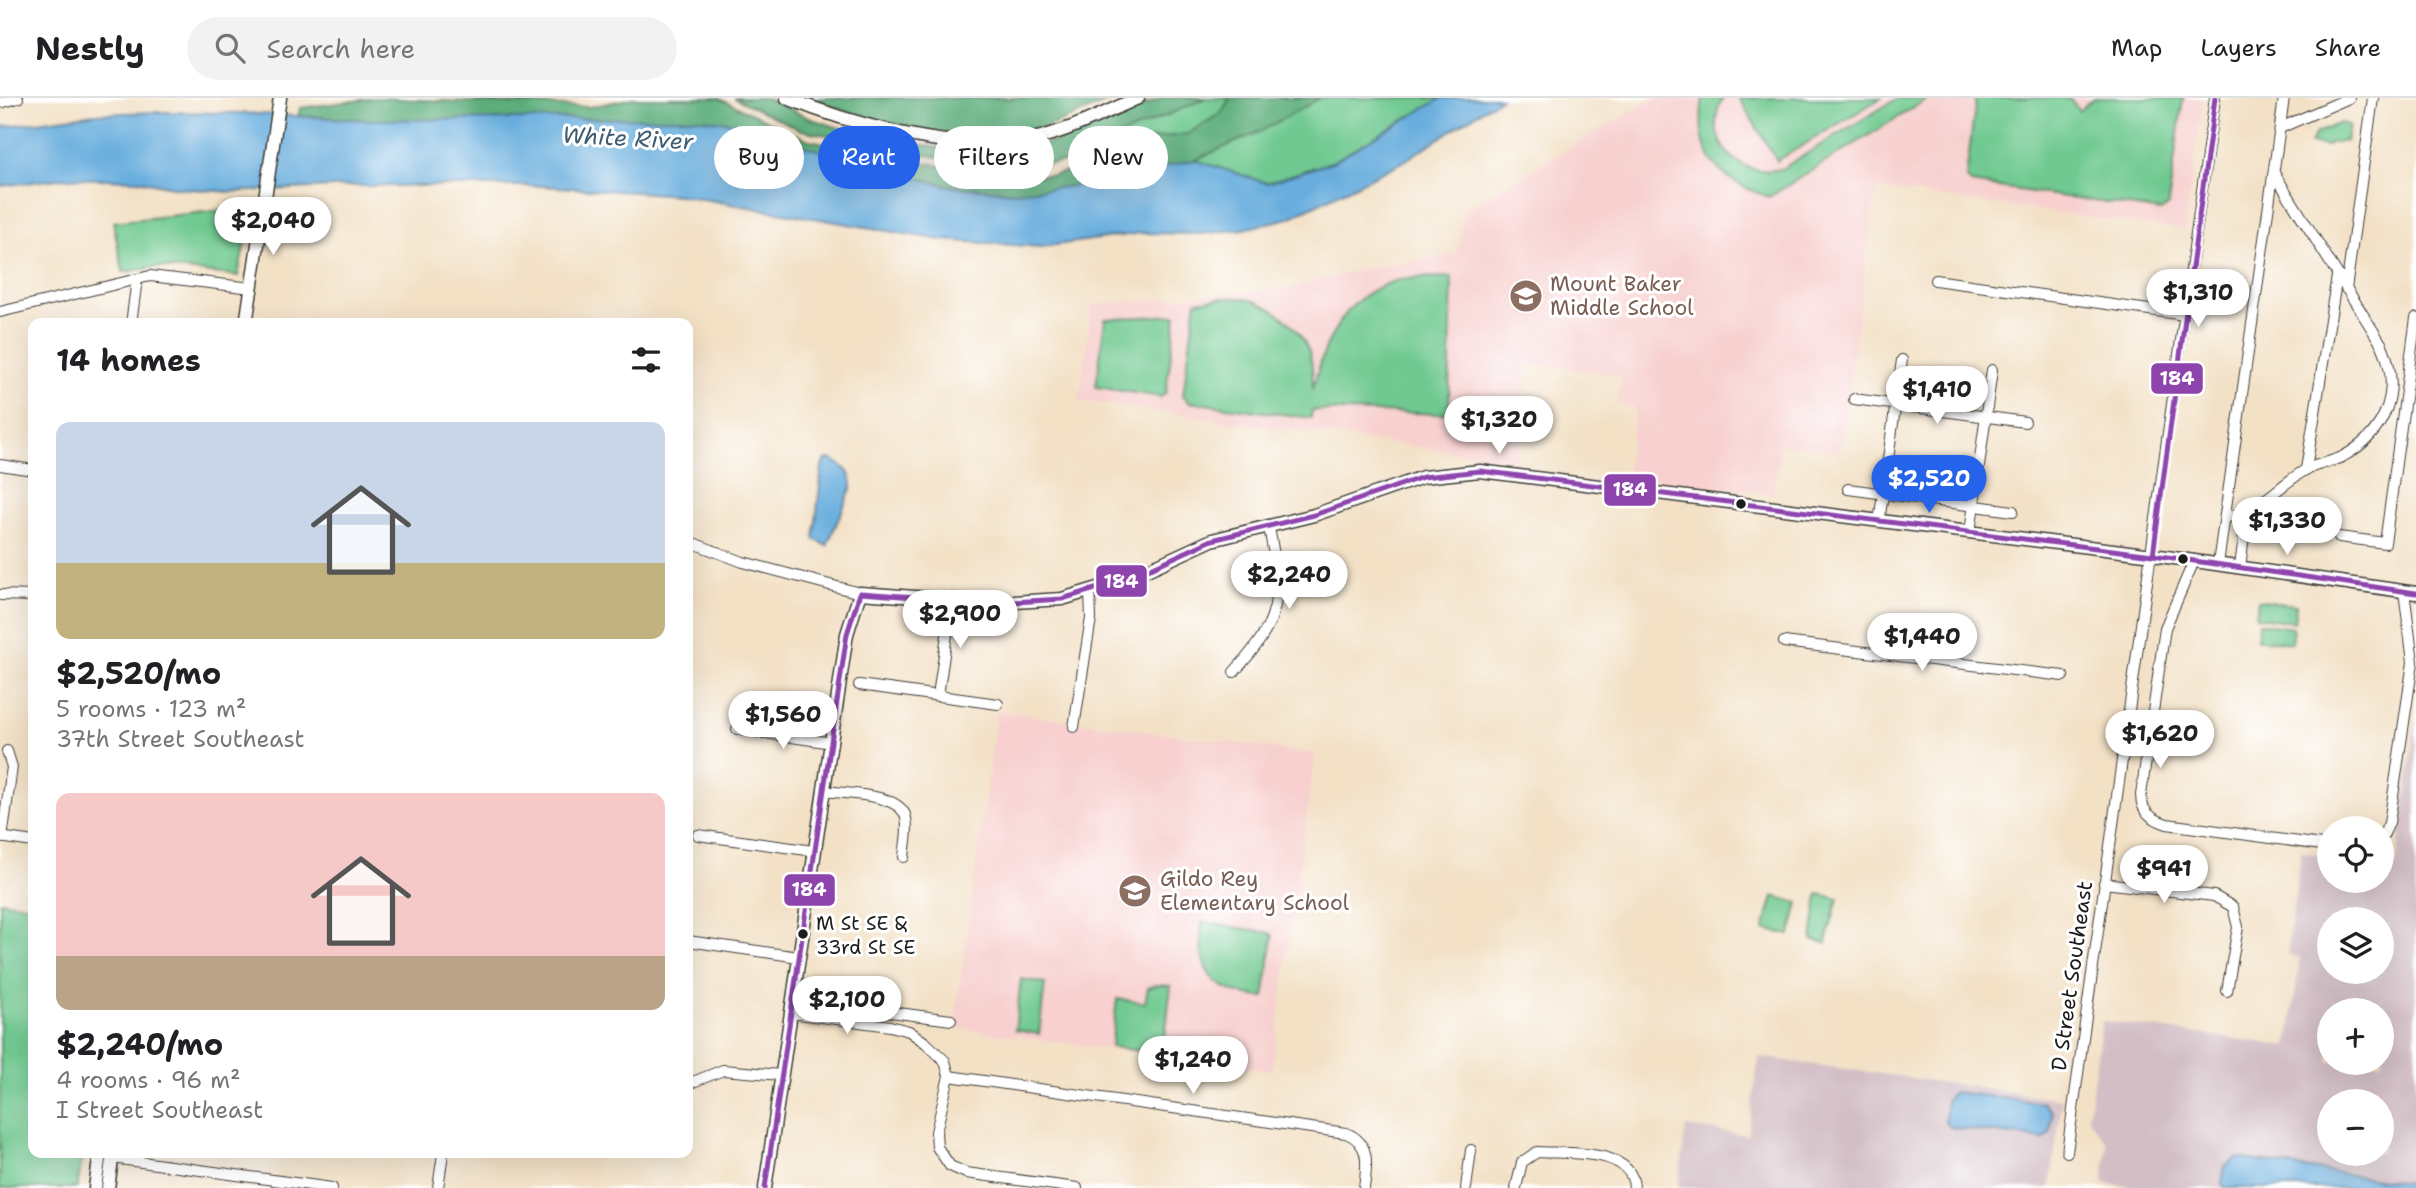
<!DOCTYPE html>
<html lang="en">
<head>
<meta charset="utf-8">
<style>
	body { margin:0; font-family:"Shantell Sans",sans-serif; background:#f2f2f2; color:#202124; height:100vh; display:flex; flex-direction:column; font-size:26px; white-space:nowrap }
	* { box-sizing:border-box; margin:0 }
	p { font-size:23px; color:#757577 }
	.icon { flex:none; width:38px; height:38px; fill:none; stroke:currentColor; stroke-width:2; stroke-linecap:round; stroke-linejoin:round }
	.map { position:relative; flex:1; overflow:hidden }
	.side { position:absolute; left:28px; top:220px; width:665px; height:840px; display:flex; flex-direction:column; background:#fff; border-radius:14px; box-shadow:0 7px 28px #0002 }
	.side>* { flex:none }
	.top-card { position:absolute; left:714px; top:28px; width:665px; height:63px; display:flex; gap:14px }
	.controls { position:absolute; left:2317px; top:718px; display:grid; gap:14px }
	.controls a { display:grid; place-items:center; width:77px; height:77px; border-radius:50%; background:#fff; box-shadow:0 7px 28px #0002; font-size:35px }
	.price { position:absolute; translate:-50% -60px; padding:0 16px; border-radius:24px; background:#fff; color:#222; font-size:23px; line-height:46px; filter:drop-shadow(0 2px 4px #0008) }
	.price::after { content:''; position:absolute; left:50%; top:42px; width:21px; height:16px; margin-left:-10px; background:inherit; clip-path:polygon(0 0,100% 0,50% 100%) }
	.price.on { background:#2563eb; color:#fff }
	ul { padding:0; list-style:none }
	li { display:grid; align-content:center; gap:14px; height:371px; padding:0 28px }
	li span { display:grid; place-items:center; height:217px; border-radius:14px; color:#555 }
	li>.icon { margin-inline-start:auto }
	span .icon { width:126px; height:126px; fill:#fffc; stroke-width:1 }
	li b { font-size:30px }
	h2 { display:flex; justify-content:space-between; align-items:center; height:84px; padding:0 28px; font-size:30px }
	.tag { padding:0 24px; border-radius:32px; background:#fff; box-shadow:0 7px 28px #0002; font-size:24px; line-height:63px }
	.tag.on { background:#2563eb; color:#fff }
	header { display:flex; align-items:center; gap:42px; box-sizing:border-box; height:98px; padding:0 35px; background:#fff; border-bottom:2px solid #e0e0e0 }
	header strong { font-size:33px }
	nav { display:flex; gap:38px; margin-inline-start:auto; font-size:24px }
	.search { width:490px; height:63px; background:#f2f2f2; display:flex; align-items:center; gap:18px; box-sizing:border-box; padding:0 24px; border-radius:38px; color:#757577; font-size:26px }
	.map>svg:first-child { display:block }
</style>
</head>
<body>
<header>
<strong>Nestly</strong>
<div class="search"><svg class="icon" aria-label="search" viewBox="0 0 24 24"><circle cx="10" cy="10" r="6"/><path d="M15 15l6 6"/></svg>Search here</div>
<nav><a>Map</a><a>Layers</a><a>Share</a></nav>
</header>
<div class="map">
<svg width="2416" height="1090" viewBox="0 0 2416 1090">
	<rect width="100%" height="100%" fill="#fff"/>
	<filter id="ink" filterUnits="userSpaceOnUse"><feTurbulence type="fractalNoise" baseFrequency=".0143" numOctaves="2"/><feDisplacementMap in="SourceGraphic" scale="14" xChannelSelector="R" yChannelSelector="G"/><feConvolveMatrix kernelMatrix="1 2 1 2 8 2 1 2 1" color-interpolation-filters="sRGB"/></filter>
	<filter id="wash" filterUnits="userSpaceOnUse"><feTurbulence type="fractalNoise" baseFrequency=".00686" numOctaves="4" result="noise"/><feDisplacementMap in="SourceGraphic" scale="28" xChannelSelector="R" yChannelSelector="G"/><feGaussianBlur stdDeviation="1.57" result="paint"/><feColorMatrix in="noise" values="0 0 0 0 0 0 0 0 0 0 0 0 0 0 0 0 0 1.4 0 .05"/><feComposite in="paint" operator="in"/></filter>
	<g filter="url(#wash)">
		<rect width="100%" height="100%" fill="#f3e1c6"/>
		<g fill="#f7d0cf">
			<path d="M1653,0H2203L2185,132L1876,90L1840,355L1780,346L1773,396L1626,377L1636,309L1617,306L1621,277L1529,265L1516,362L1079,303L1092,207L1288,190L1359,172L1457,156L1464,112Z"/>
			<path d="M997,613L1315,656L1272,973L954,930Z"/>
		</g>
		<g fill="#d2bec5" fill-rule="evenodd">
			<path d="M2416,620V1090H2140L2103,1085L2107,1045L2088,1020L2102,923L2288,948L2300,859L2287,857L2301,754L2329,758V782H2382V765L2396,767ZM2329,821H2382V873H2329ZM2329,912H2382V964H2329ZM2329,1003H2382V1055H2329Z"/>
			<path d="M1759,959L2062,1001L2050,1090H1678L1686,1029L1748,1037Z"/>
		</g>
		<g fill="#6fc990" stroke="#467256" stroke-width="2">
			<path d="M1205,0H1442L1332,64L1266,85L1195,62L1113,79L1119,38Z"/>
			<path d="M1703,0H1723C1700,41 1738,81 1781,71L1898,0H1929L1769,99C1717,82 1694,57 1703,0Z"/>
			<path d="M1739,0H1881L1777,63Z"/>
			<path d="M1976,0H2070L2079,13L2093,0H2183L2168,107L2161,113L1971,85L1966,80Z"/>
			<path d="M2340,25L2349,27L2346,43L2329,45L2328,48L2310,46L2315,36Z"/>
			<path d="M252,109L238,178L157,169L123,174L113,124Z"/>
			<path d="M1452,179L1449,310L1444,316L1312,312L1311,320L1189,304L1183,297L1196,203C1209,202 1222,199 1234,200C1266,200 1298,225 1309,254C1314,267 1312,280 1313,292C1323,247 1343,199 1392,184C1411,178 1433,180 1452,179Z"/>
			<path d="M1176,217L1166,294L1161,299L1096,289L1105,221Z"/>
			<path d="M2258,502L2296,507L2294,524L2256,519Z"/>
			<path d="M2259,525L2293,530L2291,545L2257,541Z"/>
			<path d="M1818,796L1838,800L1826,845L1812,842Z"/>
			<path d="M1773,798L1798,805L1790,837L1764,831Z"/>
			<path d="M0,803L33,808V1055H83L77,1090H0Z"/>
			<path d="M1202,824L1270,835L1273,838L1264,899C1213,896 1196,874 1202,824Z"/>
			<path d="M1021,881L1045,885L1039,936L1015,932Z"/>
			<path d="M1156,887L1171,888L1163,956L1111,949L1117,901L1145,905L1148,890Z"/>
		</g>
		<g fill="#5bad7a" stroke="#3c644b" stroke-width="2">
			<path d="M376,0L590,9L633,0H718L809,42L999,79L1054,77L1073,72L1131,44L1187,36L1221,15L1230,0H1320L1263,32L1195,62L1075,88L1014,94L947,88L846,61L729,24L691,20L560,23L366,22L298,18L300,10Z"/>
			<path d="M734,0H766L809,20L849,33L971,56L1001,57L1065,41L1161,0H1206L1119,38L1080,62L1003,72L801,32Z"/>
			<path d="M813,0H1117C1084,14 1045,33 1009,38C965,43 852,21 813,0Z"/>
		</g>
		<g fill="#67addd" stroke="#42647c" stroke-width="2">
			<path d="M1442,0H1501L1403,64L1289,120L1244,131L1201,136L1142,135L1041,149L941,142L679,97L541,88H354L231,94L177,90L138,82L65,80L0,88V29L95,16L155,14L243,15L366,22L691,20L729,24L846,61L947,88L1014,94L1075,88L1195,62L1267,85L1332,64Z"/>
			<path d="M831,361C844,369 852,373 852,389L827,448L814,441L822,368L825,362Z"/>
			<path d="M1953,994L2044,1005L2052,1014L2050,1035L2044,1041L1950,1029L1945,1022L1947,1001Z"/>
			<path d="M2237,1060L2405,1085L2416,1077V1090H2226L2222,1086L2225,1068Z"/>
		</g>
	</g>
	<g filter="url(#ink)">
		<g fill="none" stroke-linecap="round" stroke-linejoin="round">
			<defs>
				<g id="minor">
					<path d="M0,5L18,0"/>
					<path d="M2280,30L2349,0"/>
					<path d="M1935,182L2185,217"/>
					<path d="M2346,191L2373,0"/>
					<path d="M0,214L150,178L252,190"/>
					<path d="M131,226L137,181"/>
					<path d="M1854,301L2025,324"/>
					<path d="M0,367L33,372"/>
					<path d="M2306,371L2337,178"/>
					<path d="M1848,391L2013,413"/>
					<path d="M2225,420C2264,410 2271,394 2302,374C2314,366 2329,365 2342,359C2387,335 2402,292 2382,247L2274,75"/>
					<path d="M1879,424L1902,262"/>
					<path d="M1970,435L1992,272"/>
					<path d="M2339,439L2385,445L2416,220"/>
					<path d="M688,443L743,464L860,495"/>
					<path d="M2194,463L2165,530L2141,697C2141,714 2152,721 2167,726L2329,748"/>
					<path d="M2218,466L2284,0"/>
					<path d="M2240,469L2247,414"/>
					<path d="M0,497L33,498"/>
					<path d="M1784,544L2063,578"/>
					<path d="M1234,574C1282,522 1283,499 1269,430"/>
					<path d="M859,587L998,606"/>
					<path d="M938,597L952,503"/>
					<path d="M1074,629L1091,520L1090,494"/>
					<path d="M737,631L832,645"/>
					<path d="M825,693C845,696 901,695 906,720C909,732 905,747 904,759"/>
					<path d="M698,737L814,753"/>
					<path d="M0,739L33,744"/>
					<path d="M2,740L12,669L7,653"/>
					<path d="M2382,740L2389,725L2413,564L2404,493"/>
					<path d="M2104,785L2214,798L2233,809L2238,829L2227,893"/>
					<path d="M688,843L799,859"/>
					<path d="M793,901L951,922"/>
					<path d="M791,915L890,928L909,933L926,945L945,963L949,978L936,1034L937,1049L950,1068L966,1075L1077,1090"/>
					<path d="M949,978L1346,1035C1371,1045 1367,1067 1364,1090"/>
					<path d="M688,986L723,972L781,977"/>
					<path d="M2067,1054L2215,0"/>
					<path d="M112,1060L332,1090"/>
					<path d="M438,1090L443,1055"/>
					<path d="M1466,1090L1471,1052"/>
					<path d="M1516,1090L1522,1064L1537,1054C1566,1056 1633,1049 1634,1090"/>
				</g>
				<g id="tertiary">
					<path d="M787,0C848,25 952,54 1017,44C1060,38 1099,17 1138,0"/>
					<path d="M246,226L280,0"/>
					<path d="M95,1090L100,1055"/>
					<path d="M108,1090L113,1055"/>
					<path d="M765,1090L847,536L860,495L998,505L1062,501L1125,482L1212,442L1314,417L1423,379L1480,373L2153,457L2416,495"/>
				</g>
			</defs>
			<use href="#minor" stroke="#3c3a36" stroke-width="12"/>
			<use href="#tertiary" stroke="#3c3a36" stroke-width="15"/>
			<use href="#minor" stroke="#fff" stroke-width="10"/>
			<use href="#tertiary" stroke="#fff" stroke-width="12"/>
			<defs>
				<g id="bus-1">
					<path d="M2153,457L2215,0"/>
					<path d="M860,495L998,505L1062,501L1125,482L1212,442L1314,417L1423,379L1480,373L2153,457L2416,495"/>
					<path d="M765,1090L847,536L860,495"/>
				</g>
			</defs>
			<use href="#bus-1" stroke="#fff" stroke-width="10"/>
			<use href="#bus-1" stroke="#8e44ad" stroke-width="5"/>
		</g>
	</g>
	<defs>
		<symbol id="school-disc" viewBox="-11 -11 22 22"><circle r="9.5" fill="#8d6e63" stroke="#fff"/><path d="M0-5L7-2L0 1L-7-2ZM-4 1L0 2.5L4 1V4Q0 6-4 4Z" fill="#fff"/></symbol>
	</defs>
	<g fill-rule="evenodd">
		<use href="#school-disc" x="1507" y="179" width="38" height="38"/>
		<use href="#school-disc" x="1116" y="774" width="38" height="38"/>
	</g>
	<g fill="#1c1c1c" stroke="#fff" stroke-width="2.5">
		<circle cx="1741" cy="406" r="6"/>
		<circle cx="2183" cy="461" r="6"/>
		<circle cx="803" cy="836" r="6"/>
	</g>
	<g text-anchor="middle" dominant-baseline="central" stroke-width="6" stroke-linejoin="round" paint-order="stroke">
		<g font-size="19" fill="#1c1c1c" stroke="#fff" text-anchor="start">
			<text x="816" y="825">M St SE &amp;<tspan x="816" dy="24">33rd St SE</tspan></text>
		</g>
		<g font-size="21" fill="#785e54" stroke="#fff" text-anchor="start">
			<text x="1550" y="186">Mount Baker<tspan x="1550" dy="24">Middle School</tspan></text>
			<text x="1160" y="781">Gildo Rey<tspan x="1160" dy="24">Elementary School</tspan></text>
		</g>
		<g font-size="21" fill="#1c1c1c" stroke="#fff">
			<text transform="translate(2072 878) rotate(-82)">D Street Southeast</text>
		</g>
		<g font-size="23" font-style="italic" fill="#3e5d73" stroke="#fff">
			<text transform="translate(628 40) rotate(3)">White River</text>
		</g>
	</g>
	<g stroke="#fff" stroke-width="2.5">
		<rect x="2150" y="264" width="54" height="33" rx="7" fill="#8e44ad"/>
		<rect x="1603" y="375" width="54" height="34" rx="7" fill="#8e44ad"/>
		<rect x="1095" y="466" width="53" height="34" rx="7" fill="#8e44ad"/>
		<rect x="783" y="775" width="53" height="34" rx="7" fill="#8e44ad"/>
	</g>
	<g font-size="19" text-anchor="middle" font-weight="bold" fill="#fff">
		<text x="2177" y="287">184</text>
		<text x="1630" y="398">184</text>
		<text x="1121" y="490">184</text>
		<text x="809" y="798">184</text>
	</g>
</svg>
<div class="controls">
<a><svg class="icon" aria-label="locate" viewBox="0 0 24 24"><circle cx="12" cy="12" r="6"/><path d="M12 2v4M12 18v4M2 12h4M18 12h4"/></svg></a>
<a><svg class="icon" aria-label="layers" viewBox="0 0 24 24"><path d="M12 4l9 5-9 5-9-5zM3 14l9 5 9-5"/></svg></a>
<a>+</a>
<a>−</a>
</div>
<b class="price" style="left:273px;top:159px">$2,040</b>
<b class="price" style="left:2198px;top:231px">$1,310</b>
<b class="price" style="left:1937px;top:328px">$1,410</b>
<b class="price" style="left:1499px;top:358px">$1,320</b>
<b class="price on" style="left:1929px;top:417px">$2,520</b>
<b class="price" style="left:2287px;top:459px">$1,330</b>
<b class="price" style="left:1289px;top:513px">$2,240</b>
<b class="price" style="left:960px;top:552px">$2,900</b>
<b class="price" style="left:1922px;top:575px">$1,440</b>
<b class="price" style="left:783px;top:653px">$1,560</b>
<b class="price" style="left:2160px;top:672px">$1,620</b>
<b class="price" style="left:2164px;top:807px">$941</b>
<b class="price" style="left:847px;top:938px">$2,100</b>
<b class="price" style="left:1193px;top:998px">$1,240</b>
<div class="top-card">
<a class="tag">Buy</a>
<a class="tag on">Rent</a>
<a class="tag">Filters</a>
<a class="tag">New</a>
</div>
<section class="side">
<h2>14 homes<svg class="icon" aria-label="filters" viewBox="0 0 24 24"><path d="M4 7h16M4 17h16"/><circle cx="9" cy="7" r="2"/><circle cx="15" cy="17" r="2"/></svg></h2>
<ul>
<li><span style="background:linear-gradient(#c9d6e8 65%,#c2b280 0)"><svg class="icon" aria-label="home" viewBox="0 0 24 24"><path d="M3 11l9-7 9 7M6 9v11h12V9"/></svg></span><div><b>$2,520/mo</b><p>5 rooms · 123 m²</p><p>37th Street Southeast</p></div></li>
<li><span style="background:linear-gradient(#f6c9c9 75%,#b9a48a 0)"><svg class="icon" aria-label="home" viewBox="0 0 24 24"><path d="M3 11l9-7 9 7M6 9v11h12V9"/></svg></span><div><b>$2,240/mo</b><p>4 rooms · 96 m²</p><p>I Street Southeast</p></div></li>
</ul>
</section>
</div>
</body>
</html>
